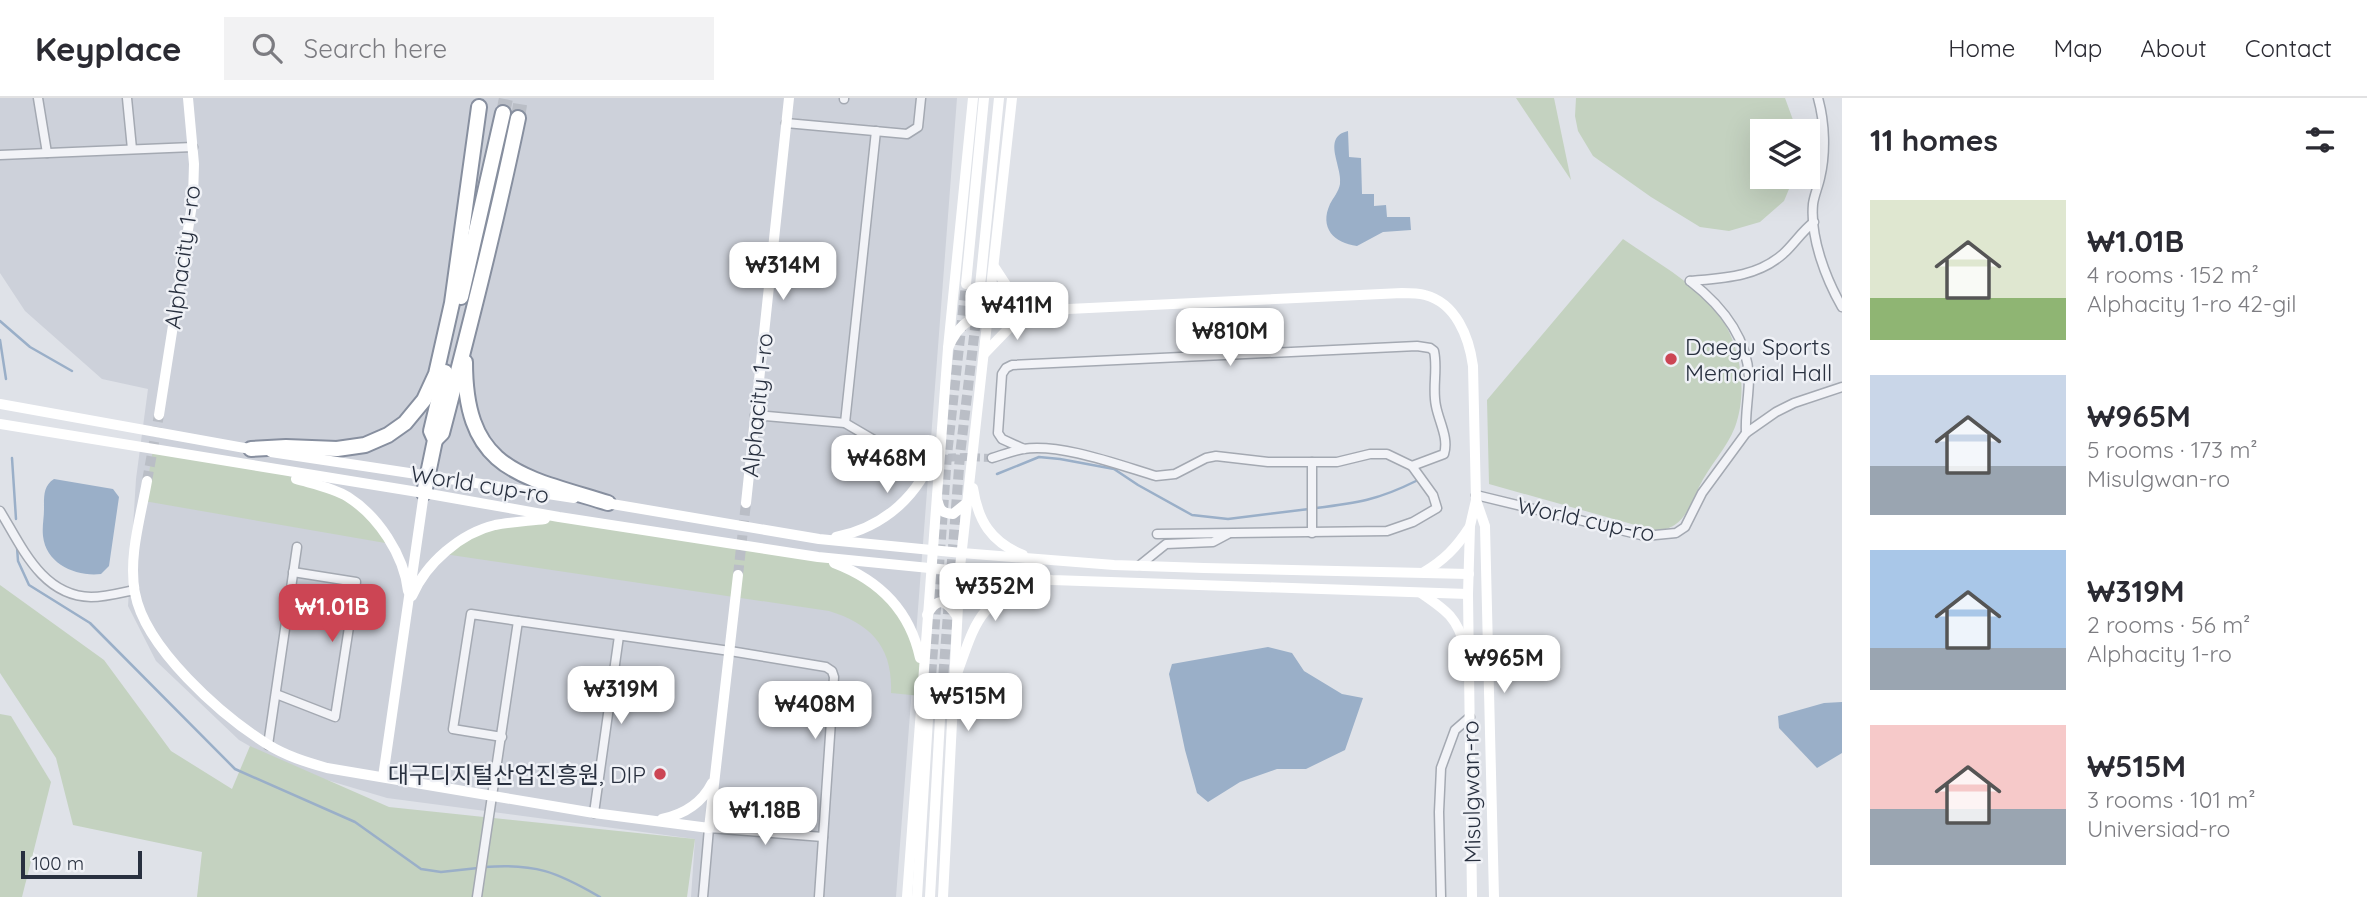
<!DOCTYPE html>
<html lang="en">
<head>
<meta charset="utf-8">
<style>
	body { margin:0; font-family:Quicksand,"Noto Sans KR",sans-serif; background:#f2f2f3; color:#2b2b33; height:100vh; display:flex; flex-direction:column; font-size:26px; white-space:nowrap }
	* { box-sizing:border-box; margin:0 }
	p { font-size:23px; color:#7c7c81 }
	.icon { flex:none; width:38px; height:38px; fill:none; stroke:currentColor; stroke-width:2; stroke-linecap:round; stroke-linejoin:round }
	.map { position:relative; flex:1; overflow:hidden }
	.drawer { display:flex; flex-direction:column; background:#fff; width:525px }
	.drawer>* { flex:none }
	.controls { position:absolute; left:1750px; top:21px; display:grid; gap:14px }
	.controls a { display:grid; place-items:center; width:70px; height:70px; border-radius:0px; background:#fff; box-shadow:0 7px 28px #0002; font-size:35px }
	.scale { position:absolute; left:21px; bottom:18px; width:121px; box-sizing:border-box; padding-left:7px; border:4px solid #28303f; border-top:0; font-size:19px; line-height:24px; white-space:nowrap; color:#28303f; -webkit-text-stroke:5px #eff1f6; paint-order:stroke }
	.price { position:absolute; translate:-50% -60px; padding:0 16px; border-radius:14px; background:#fff; color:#222; font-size:23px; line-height:46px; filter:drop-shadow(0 2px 4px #0008) }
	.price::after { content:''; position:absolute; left:50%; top:42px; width:21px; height:16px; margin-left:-10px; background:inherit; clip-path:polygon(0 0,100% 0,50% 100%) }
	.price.selected { background:#cc4554; color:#fff }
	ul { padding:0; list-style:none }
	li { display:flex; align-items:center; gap:21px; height:175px; padding:0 28px }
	li span { display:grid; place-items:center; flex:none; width:196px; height:140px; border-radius:0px; color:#555 }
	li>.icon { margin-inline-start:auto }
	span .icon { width:84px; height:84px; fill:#fffc; stroke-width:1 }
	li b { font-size:30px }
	h2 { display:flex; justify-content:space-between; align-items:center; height:84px; padding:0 28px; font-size:30px }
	header { display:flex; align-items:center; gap:42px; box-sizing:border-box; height:98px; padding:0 35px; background:#fff; border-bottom:2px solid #e1e1e2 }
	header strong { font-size:33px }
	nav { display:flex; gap:38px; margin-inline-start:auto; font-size:24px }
	.search { width:490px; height:63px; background:#f2f2f3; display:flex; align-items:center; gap:18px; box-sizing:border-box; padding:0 24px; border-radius:0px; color:#7c7c81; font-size:26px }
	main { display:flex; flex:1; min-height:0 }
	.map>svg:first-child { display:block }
</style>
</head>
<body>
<header>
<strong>Keyplace</strong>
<div class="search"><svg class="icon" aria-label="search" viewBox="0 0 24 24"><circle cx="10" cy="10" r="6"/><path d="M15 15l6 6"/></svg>Search here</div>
<nav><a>Home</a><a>Map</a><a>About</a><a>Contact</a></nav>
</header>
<main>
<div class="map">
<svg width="1842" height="799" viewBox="0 0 1842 799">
	<rect width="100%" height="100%" fill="#dfe2e8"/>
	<path fill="#cdd1da" d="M0,0H957L896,799H691L695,741L387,700L290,671L239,642L156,563L128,508L136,381L148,291L102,281L25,213L0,175Z"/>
	<g fill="#c4d2c0">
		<path d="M1516,0H1554L1571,82Z"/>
		<path d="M1576,0H1785L1797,33H1762V79H1794L1784,103L1760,124L1729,133L1700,129L1651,99L1593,58L1578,33L1575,18Z"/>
		<path d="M1623,141C1653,162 1688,181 1713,209C1740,240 1749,291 1735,329C1727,350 1709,368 1699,389C1689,411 1681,434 1653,432L1489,386L1487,302Z"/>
		<path d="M153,352L264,370L346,397L391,446L144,403Z"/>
		<path d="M547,420L818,459L843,469L894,505L921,562V598L891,595C893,549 871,526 829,513L444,456L470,437Z"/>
		<path d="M0,487L104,562L171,653L232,691L250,648L389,709L695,741L687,799H197L202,754L73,727L56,660L0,575Z"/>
		<path d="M0,616L11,618L51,684L22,799H0Z"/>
	</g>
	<g fill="#9aafc8">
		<path d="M1348,33L1349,59L1361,60L1362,96H1374V108L1386,107L1387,119H1410L1411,132L1383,134L1357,148C1334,145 1319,130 1330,106C1333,100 1339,93 1340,86C1343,69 1321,39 1348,33Z"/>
		<path d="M54,381L113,391L119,399L109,468L101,476C76,479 46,466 43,438C42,429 44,420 44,411C44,399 43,388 54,381Z"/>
		<path d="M1268,549L1292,555L1304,573L1342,596L1363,600L1345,652L1306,671H1277L1240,684L1208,704L1197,695L1185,652L1169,576L1172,566Z"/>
		<path d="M1842,604V655L1817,670L1779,630L1778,618L1824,605Z"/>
	</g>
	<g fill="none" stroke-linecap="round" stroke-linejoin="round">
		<g stroke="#9aafc8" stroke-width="2.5">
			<path d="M0,223L30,249L72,273"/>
			<path d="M0,242L6,281"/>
			<path d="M12,360L16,421"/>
			<path d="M997,376L1039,359L1060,361L1114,371L1138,387L1192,417L1228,421L1309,411"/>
			<path d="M1316,410C1357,405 1378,402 1416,383"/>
			<path d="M17,449L18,463L29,487L90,525L235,671L355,724L421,771L441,774L478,770"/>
			<path d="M485,769C535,765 557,774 600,799"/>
		</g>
		<path stroke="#babec6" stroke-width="8" stroke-dasharray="8 4" stroke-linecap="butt" d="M912,361L966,359L992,360"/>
		<g stroke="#babec6" stroke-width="10" stroke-dasharray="10 5" stroke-linecap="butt">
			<path d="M147,383L159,317"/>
			<path d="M738,477L746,405"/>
			<path d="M928,621L947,357L966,186"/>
			<path d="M940,621L960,357L980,188"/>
		</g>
		<g stroke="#babec6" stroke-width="14" stroke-dasharray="14 7" stroke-linecap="butt">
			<path d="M503,15L506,0"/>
			<path d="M518,20L521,0"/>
		</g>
		<defs>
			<g id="street">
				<path d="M38,0L47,55"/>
				<path d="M127,0L132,51"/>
				<path d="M1818,0C1825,25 1826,55 1820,80C1818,89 1814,98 1813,106C1810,140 1826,181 1842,209"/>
				<path d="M844,1V0"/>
				<path d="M786,25L907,36L918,29L921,0"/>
				<path d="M0,57L193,49"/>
				<path d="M1690,183C1721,207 1747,238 1749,279C1749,298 1745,316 1746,335"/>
				<path d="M1690,183C1724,180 1757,179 1783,156C1794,146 1802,133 1814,124"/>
				<path d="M755,317L845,325L886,349L912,361"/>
				<path d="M845,325L876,33"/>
				<path d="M992,360C1002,357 1012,353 1023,351C1061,345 1119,367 1156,378L1175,376L1206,360L1216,358L1268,364H1337L1370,356H1387L1412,368L1444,356C1449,340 1439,324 1436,308C1432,290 1438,271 1434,253L1430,250L1417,248L1012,267L1006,270L1002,276L998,335L1002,341L1024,351"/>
				<path d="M1312,364V435"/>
				<path d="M1476,397L1645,438L1676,435L1685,429L1702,395L1746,335L1776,314L1794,305L1842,289"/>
				<path d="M0,413C22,449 42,498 91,499C105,499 120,495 134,492"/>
				<path d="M1157,436L1387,433L1413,424L1437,410L1433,397L1412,368"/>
				<path d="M1140,467L1166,446L1213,444L1228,436"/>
				<path d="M276,596L335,619L356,484L293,474"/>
				<path d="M502,639L453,631L471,516L518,523"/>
				<path d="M268,647L297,449"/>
				<path d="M594,715L619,538"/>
				<path d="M477,799L518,523L730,553L826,569L832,573L834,579L819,799"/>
				<path d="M703,799L709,730L823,739"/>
				<path d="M1441,799L1439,714L1441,670L1455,632L1470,619"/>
			</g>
			<g id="highway">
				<path d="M461,199L503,15"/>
				<path d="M465,264C465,373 521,378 608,405"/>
				<path d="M435,342L442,335C469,231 496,126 518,20"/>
				<path d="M251,351L286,349L337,351L365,347L388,337L405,325L424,302L436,276L452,205L479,9"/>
				<path d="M424,395L435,342L431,333L445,274"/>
			</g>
		</defs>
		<use href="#street" stroke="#a4a9b2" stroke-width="11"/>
		<use href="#highway" stroke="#878f9f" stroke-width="18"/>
		<use href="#street" stroke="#f2f3f7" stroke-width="8"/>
		<g stroke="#fff" stroke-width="10">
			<path d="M995,170L1012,196L1035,213"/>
			<path d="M966,186L984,0"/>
			<path d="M980,188L999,0"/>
			<path d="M948,250C960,222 974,217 1004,214L1402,195C1409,195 1418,195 1425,197C1456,205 1469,239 1473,268L1476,402L1470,428L1468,496L1472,799"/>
			<path d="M984,256L1009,230L1033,215"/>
			<path d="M0,306L256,352"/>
			<path d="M159,317L193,100L194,66L188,0"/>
			<path d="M0,326L424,395L559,419L818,459L1052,482L1468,496"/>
			<path d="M271,354L574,400"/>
			<path d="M296,381C313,386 334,390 348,399C378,418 404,457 408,493"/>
			<path d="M147,383C141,418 128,459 135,495C145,550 221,617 267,646C286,658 306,664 327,670L594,715L709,730L738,477"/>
			<path d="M973,390C978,423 991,444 1023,457"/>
			<path d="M1476,402L1485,428L1494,799"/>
			<path d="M600,404L819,441L962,455L1114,467L1204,470L1469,476"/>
			<path d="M938,404C940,413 943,415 953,416L968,404"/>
			<path d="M746,405L789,0"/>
			<path d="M836,439C885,429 920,397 936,350"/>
			<path d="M834,465C879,482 910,513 920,560"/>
			<path d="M1424,474C1444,462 1456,450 1469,430"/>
			<path d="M1421,495C1446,512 1458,520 1465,550"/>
			<path d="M412,498C426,465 461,435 495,427C511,424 529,423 545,421"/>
			<path d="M927,517C938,497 946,503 957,518"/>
			<path d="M958,573C978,516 982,500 1045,484"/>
			<path d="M383,679L424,395"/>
			<path d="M662,721C685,716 702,705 712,685"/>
			<path d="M907,799L948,250L973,0"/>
			<path d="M917,799L928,621"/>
			<path d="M930,799L940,621"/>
			<path d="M943,799L960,469L1012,0"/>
		</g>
		<use href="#highway" stroke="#fff" stroke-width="14"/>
	</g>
	<g fill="#cc4554" stroke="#eff1f6" stroke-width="2.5">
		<circle cx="1671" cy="261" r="7"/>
		<circle cx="660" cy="676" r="7"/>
	</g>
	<g text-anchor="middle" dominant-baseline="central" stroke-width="5" stroke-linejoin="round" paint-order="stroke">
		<g font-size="23" fill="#28303f" stroke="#eff1f6">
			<text transform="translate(182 159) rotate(-82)">Alphacity 1-ro</text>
			<text transform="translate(757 307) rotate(-84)">Alphacity 1-ro</text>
			<text transform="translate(480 386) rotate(9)">World cup-ro</text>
			<text transform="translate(1586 421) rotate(12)">World cup-ro</text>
			<text transform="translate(1471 694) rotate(-91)">Misulgwan-ro</text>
		</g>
		<g font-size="23" fill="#28303f" stroke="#eff1f6" text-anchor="start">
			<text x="1685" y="248">Daegu Sports<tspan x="1685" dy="26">Memorial Hall</tspan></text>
			<text x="646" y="676" text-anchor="end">대구디지털산업진흥원, DIP</text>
		</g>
	</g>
</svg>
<div class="controls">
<a><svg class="icon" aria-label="layers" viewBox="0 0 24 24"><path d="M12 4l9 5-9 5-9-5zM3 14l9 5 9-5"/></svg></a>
</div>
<div class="scale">100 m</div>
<b class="price" style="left:783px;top:204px">₩314M</b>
<b class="price" style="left:1017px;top:244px">₩411M</b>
<b class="price" style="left:1230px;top:270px">₩810M</b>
<b class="price" style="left:887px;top:397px">₩468M</b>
<b class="price" style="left:995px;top:525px">₩352M</b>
<b class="price selected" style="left:332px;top:546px">₩1.01B</b>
<b class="price" style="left:1504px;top:597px">₩965M</b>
<b class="price" style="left:621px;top:628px">₩319M</b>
<b class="price" style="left:968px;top:635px">₩515M</b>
<b class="price" style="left:815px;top:643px">₩408M</b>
<b class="price" style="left:765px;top:749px">₩1.18B</b>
</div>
<section class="drawer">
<h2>11 homes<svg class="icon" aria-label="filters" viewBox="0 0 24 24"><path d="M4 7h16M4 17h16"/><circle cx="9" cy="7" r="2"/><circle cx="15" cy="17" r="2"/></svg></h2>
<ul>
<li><span style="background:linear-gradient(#dfe7d0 70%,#8fb573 0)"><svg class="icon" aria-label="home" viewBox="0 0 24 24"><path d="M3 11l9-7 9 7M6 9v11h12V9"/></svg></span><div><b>₩1.01B</b><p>4 rooms · 152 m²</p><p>Alphacity 1-ro 42-gil</p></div></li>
<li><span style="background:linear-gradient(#c9d6e8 65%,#9aa5b1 0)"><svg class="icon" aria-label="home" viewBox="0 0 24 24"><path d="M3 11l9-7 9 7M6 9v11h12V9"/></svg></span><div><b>₩965M</b><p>5 rooms · 173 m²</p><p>Misulgwan-ro</p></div></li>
<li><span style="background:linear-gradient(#a9c7e8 70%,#9aa5b1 0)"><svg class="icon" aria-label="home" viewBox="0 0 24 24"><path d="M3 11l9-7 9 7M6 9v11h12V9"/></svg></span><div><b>₩319M</b><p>2 rooms · 56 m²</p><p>Alphacity 1-ro</p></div></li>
<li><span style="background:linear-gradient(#f6c9c9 60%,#9aa5b1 0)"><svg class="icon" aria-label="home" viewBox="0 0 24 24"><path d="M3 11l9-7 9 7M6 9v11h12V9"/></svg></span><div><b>₩515M</b><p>3 rooms · 101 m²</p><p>Universiad-ro</p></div></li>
</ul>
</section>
</main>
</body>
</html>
